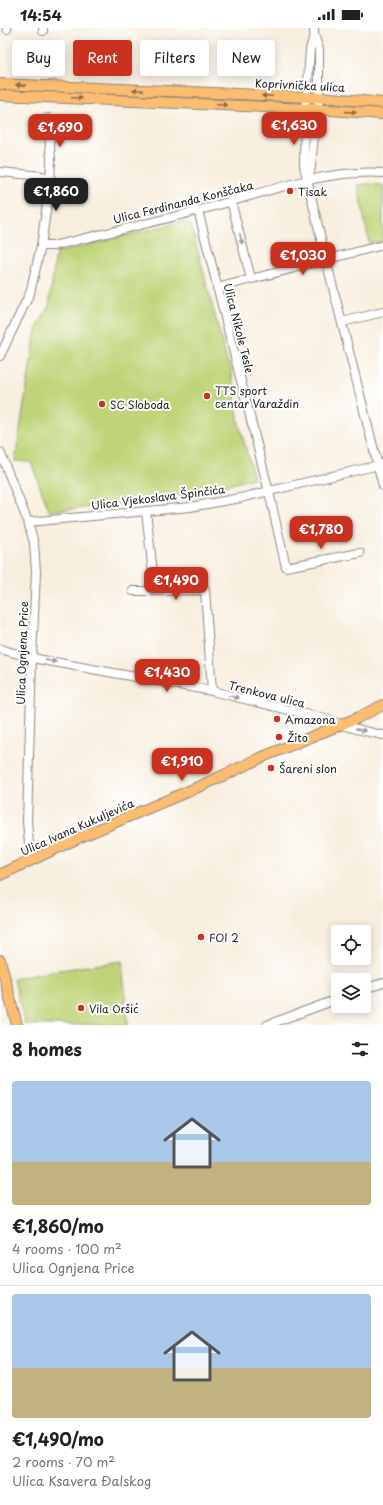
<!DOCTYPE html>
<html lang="en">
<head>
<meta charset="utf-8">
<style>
	body { margin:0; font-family:"Playpen Sans",sans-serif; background:#f2f2f2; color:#202124; height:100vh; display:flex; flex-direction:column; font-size:15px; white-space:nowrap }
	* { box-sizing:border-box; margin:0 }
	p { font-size:13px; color:#757577 }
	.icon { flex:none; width:22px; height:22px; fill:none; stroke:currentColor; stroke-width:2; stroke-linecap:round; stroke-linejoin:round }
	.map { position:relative; height:997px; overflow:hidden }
	.details { display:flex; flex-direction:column; background:#fff; flex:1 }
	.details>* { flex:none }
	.hud { position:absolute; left:12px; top:12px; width:359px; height:36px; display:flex; gap:8px }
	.fabs { position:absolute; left:331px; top:897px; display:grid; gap:8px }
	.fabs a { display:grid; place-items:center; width:40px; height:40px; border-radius:4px; background:#fff; box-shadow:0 2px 10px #0003; font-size:20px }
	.price { position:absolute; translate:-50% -34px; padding:0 9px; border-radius:8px; background:#c8321e; color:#fff; font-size:13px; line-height:26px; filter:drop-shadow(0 1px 2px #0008) }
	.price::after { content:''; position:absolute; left:50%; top:24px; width:12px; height:9px; margin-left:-6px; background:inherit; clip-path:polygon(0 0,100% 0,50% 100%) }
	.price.selected { background:#222; color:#fff }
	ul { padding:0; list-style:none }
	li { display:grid; align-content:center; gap:8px; height:212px; padding:0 12px }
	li+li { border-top:1px solid #e0e0e0 }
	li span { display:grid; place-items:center; height:124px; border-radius:4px; color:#555 }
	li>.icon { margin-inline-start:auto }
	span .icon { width:72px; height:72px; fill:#fffc; stroke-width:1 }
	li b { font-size:17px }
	h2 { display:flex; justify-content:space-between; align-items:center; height:48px; padding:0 12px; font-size:17px }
	.pill { padding:0 14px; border-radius:4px; background:#fff; box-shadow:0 2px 10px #0003; font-size:14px; line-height:36px }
	.pill.selected { background:#c8321e; color:#fff }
	.status { display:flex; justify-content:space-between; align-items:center; height:28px; padding:0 20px; background:#fff; direction:ltr }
	.status svg { height:11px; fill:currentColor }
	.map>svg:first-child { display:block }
</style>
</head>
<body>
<div class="status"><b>14:54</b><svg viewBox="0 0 49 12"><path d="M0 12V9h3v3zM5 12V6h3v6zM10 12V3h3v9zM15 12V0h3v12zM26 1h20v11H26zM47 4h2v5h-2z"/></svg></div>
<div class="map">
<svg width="383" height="997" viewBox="0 0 383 997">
	<rect width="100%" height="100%" fill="#fff"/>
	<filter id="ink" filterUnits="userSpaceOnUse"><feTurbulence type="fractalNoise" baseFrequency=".025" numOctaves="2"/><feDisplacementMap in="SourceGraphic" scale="8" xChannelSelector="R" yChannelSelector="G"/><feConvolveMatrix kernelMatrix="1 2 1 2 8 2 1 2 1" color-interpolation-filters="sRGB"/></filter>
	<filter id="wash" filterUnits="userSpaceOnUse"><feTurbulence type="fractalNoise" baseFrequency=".012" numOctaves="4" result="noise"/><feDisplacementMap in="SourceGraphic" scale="16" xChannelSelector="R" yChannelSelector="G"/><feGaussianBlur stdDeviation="0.9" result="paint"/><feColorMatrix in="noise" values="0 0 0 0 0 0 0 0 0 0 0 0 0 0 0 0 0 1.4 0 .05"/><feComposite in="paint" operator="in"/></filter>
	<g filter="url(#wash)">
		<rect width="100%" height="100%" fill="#f8eede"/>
		<g fill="#bfd478" stroke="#6e784a">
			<path d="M369,156L383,157V213L369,215L358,157Z"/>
			<path d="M184,193L191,197L227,333L231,340L239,396L254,450L198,465L152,470V474L49,483L31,434L15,433L36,302L49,278L56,225Z"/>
			<path d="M122,933L128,997H25L14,951L54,943Z"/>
		</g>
	</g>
	<g filter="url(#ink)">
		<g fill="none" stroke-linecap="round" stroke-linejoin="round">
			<defs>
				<g id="minor">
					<path d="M43,0V3"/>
					<path d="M314,0V7L310,21L308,54L305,82L304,138L326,232L383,458"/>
					<path d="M7,1V0"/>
					<path d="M0,144L43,148L49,151"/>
					<path d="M308,152L311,139L315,96L319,70V21L314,7"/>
					<path d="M231,173L251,251"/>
					<path d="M198,182L269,464L286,539L360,525"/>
					<path d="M41,218H53C105,205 156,194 207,180C264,165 324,141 383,145"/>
					<path d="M217,260L383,217"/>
					<path d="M342,294L383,284"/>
					<path d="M0,328L30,265L41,218L50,155L51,132L48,90"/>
					<path d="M0,424L28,494L34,515L36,544L32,630L27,794L30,826L32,832"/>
					<path d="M146,483L155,563L205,562L212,663"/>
					<path d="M28,494L190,479L240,470L383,436"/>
					<path d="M133,563H155"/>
					<path d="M0,621L32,630L212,663L329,692C347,700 365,703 383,707"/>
					<path d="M364,961L383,955"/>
					<path d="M267,997L338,971"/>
				</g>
				<g id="major">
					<path d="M0,56L331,70L383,75"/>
					<path d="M0,67L331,82L383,86"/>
					<path d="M0,847L78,810L203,757L265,728L357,690L383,677"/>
					<path d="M0,932L17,997"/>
				</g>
			</defs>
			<use href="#minor" stroke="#8a857d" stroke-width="10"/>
			<use href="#major" stroke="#8a857d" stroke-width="12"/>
			<use href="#minor" stroke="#fff" stroke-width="8"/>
			<use href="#major" stroke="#fcbd6f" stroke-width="10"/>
		</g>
		<defs><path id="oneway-solid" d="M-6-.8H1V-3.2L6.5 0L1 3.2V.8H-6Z"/></defs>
		<g fill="#8c6c46">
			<use href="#oneway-solid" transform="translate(21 57) rotate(-178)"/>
			<use href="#oneway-solid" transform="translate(138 62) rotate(-177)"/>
			<use href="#oneway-solid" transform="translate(267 68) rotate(-177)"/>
			<use href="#oneway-solid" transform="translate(77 70) rotate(3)"/>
			<use href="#oneway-solid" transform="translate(222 77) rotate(3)"/>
			<use href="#oneway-solid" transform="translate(351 84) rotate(4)"/>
		</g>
		<g fill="#999">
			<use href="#oneway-solid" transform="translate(241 211) rotate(76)"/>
			<use href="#oneway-solid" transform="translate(51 633) rotate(11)"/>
			<use href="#oneway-solid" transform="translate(234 669) rotate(14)"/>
			<use href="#oneway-solid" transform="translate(361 702) rotate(13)"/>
		</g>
	</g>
	<g fill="#c8321e" stroke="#fff" stroke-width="1.5">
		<circle cx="290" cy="163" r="4"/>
		<circle cx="207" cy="368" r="4"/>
		<circle cx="102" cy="376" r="4"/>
		<circle cx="277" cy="691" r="4"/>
		<circle cx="279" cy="709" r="4"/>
		<circle cx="271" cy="740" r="4"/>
		<circle cx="201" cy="909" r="4"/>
		<circle cx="81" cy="980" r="4"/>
	</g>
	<g text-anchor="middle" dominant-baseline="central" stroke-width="4" stroke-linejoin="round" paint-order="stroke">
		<g font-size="11" fill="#1c1c1c" stroke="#fff">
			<text transform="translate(300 57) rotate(3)">Koprivnička ulica</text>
			<text transform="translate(183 174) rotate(-14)">Ulica Ferdinanda Konščaka</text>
			<text transform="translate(239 300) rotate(76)">Ulica Nikole Tesle</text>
			<text transform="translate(158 469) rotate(-7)">Ulica Vjekoslava Špinčića</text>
			<text transform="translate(22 625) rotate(-88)">Ulica Ognjena Price</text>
			<text transform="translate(267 666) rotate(14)">Trenkova ulica</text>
			<text transform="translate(77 799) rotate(-24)">Ulica Ivana Kukuljevića</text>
		</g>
		<g font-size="11" fill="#1c1c1c" stroke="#fff" text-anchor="start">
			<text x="298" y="163">Tisak</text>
			<text x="215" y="362">TTS sport<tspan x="215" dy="13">centar Varaždin</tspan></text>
			<text x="110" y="376">SC Sloboda</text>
			<text x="285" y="691">Amazona</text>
			<text x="287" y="709">Žito</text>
			<text x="279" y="740">Šareni slon</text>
			<text x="209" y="909">FOI 2</text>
			<text x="89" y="980">Vila Oršić</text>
		</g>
	</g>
</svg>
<div class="fabs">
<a><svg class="icon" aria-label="locate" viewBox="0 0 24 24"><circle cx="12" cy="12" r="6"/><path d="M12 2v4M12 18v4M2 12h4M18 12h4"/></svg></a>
<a><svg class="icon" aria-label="layers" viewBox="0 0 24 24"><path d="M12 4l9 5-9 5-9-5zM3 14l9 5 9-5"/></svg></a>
</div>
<b class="price" style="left:294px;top:118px">€1,630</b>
<b class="price" style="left:60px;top:120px">€1,690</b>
<b class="price selected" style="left:56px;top:184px">€1,860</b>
<b class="price" style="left:303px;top:248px">€1,030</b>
<b class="price" style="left:321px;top:522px">€1,780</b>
<b class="price" style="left:176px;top:573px">€1,490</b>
<b class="price" style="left:167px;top:665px">€1,430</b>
<b class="price" style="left:182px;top:754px">€1,910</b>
<div class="hud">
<a class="pill">Buy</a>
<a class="pill selected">Rent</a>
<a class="pill">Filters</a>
<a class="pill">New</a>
</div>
</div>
<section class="details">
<h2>8 homes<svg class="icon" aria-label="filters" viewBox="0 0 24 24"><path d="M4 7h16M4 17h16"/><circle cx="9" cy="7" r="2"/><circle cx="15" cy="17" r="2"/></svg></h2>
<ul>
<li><span style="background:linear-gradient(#a9c7e8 65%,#c2b280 0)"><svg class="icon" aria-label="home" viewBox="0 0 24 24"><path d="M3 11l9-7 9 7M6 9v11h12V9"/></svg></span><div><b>€1,860/mo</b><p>4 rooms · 100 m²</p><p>Ulica Ognjena Price</p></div></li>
<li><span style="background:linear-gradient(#a9c7e8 60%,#c2b280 0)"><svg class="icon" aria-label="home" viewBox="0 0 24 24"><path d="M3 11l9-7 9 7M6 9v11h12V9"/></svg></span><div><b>€1,490/mo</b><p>2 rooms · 70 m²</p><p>Ulica Ksavera Đalskog</p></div></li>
</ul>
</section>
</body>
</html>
